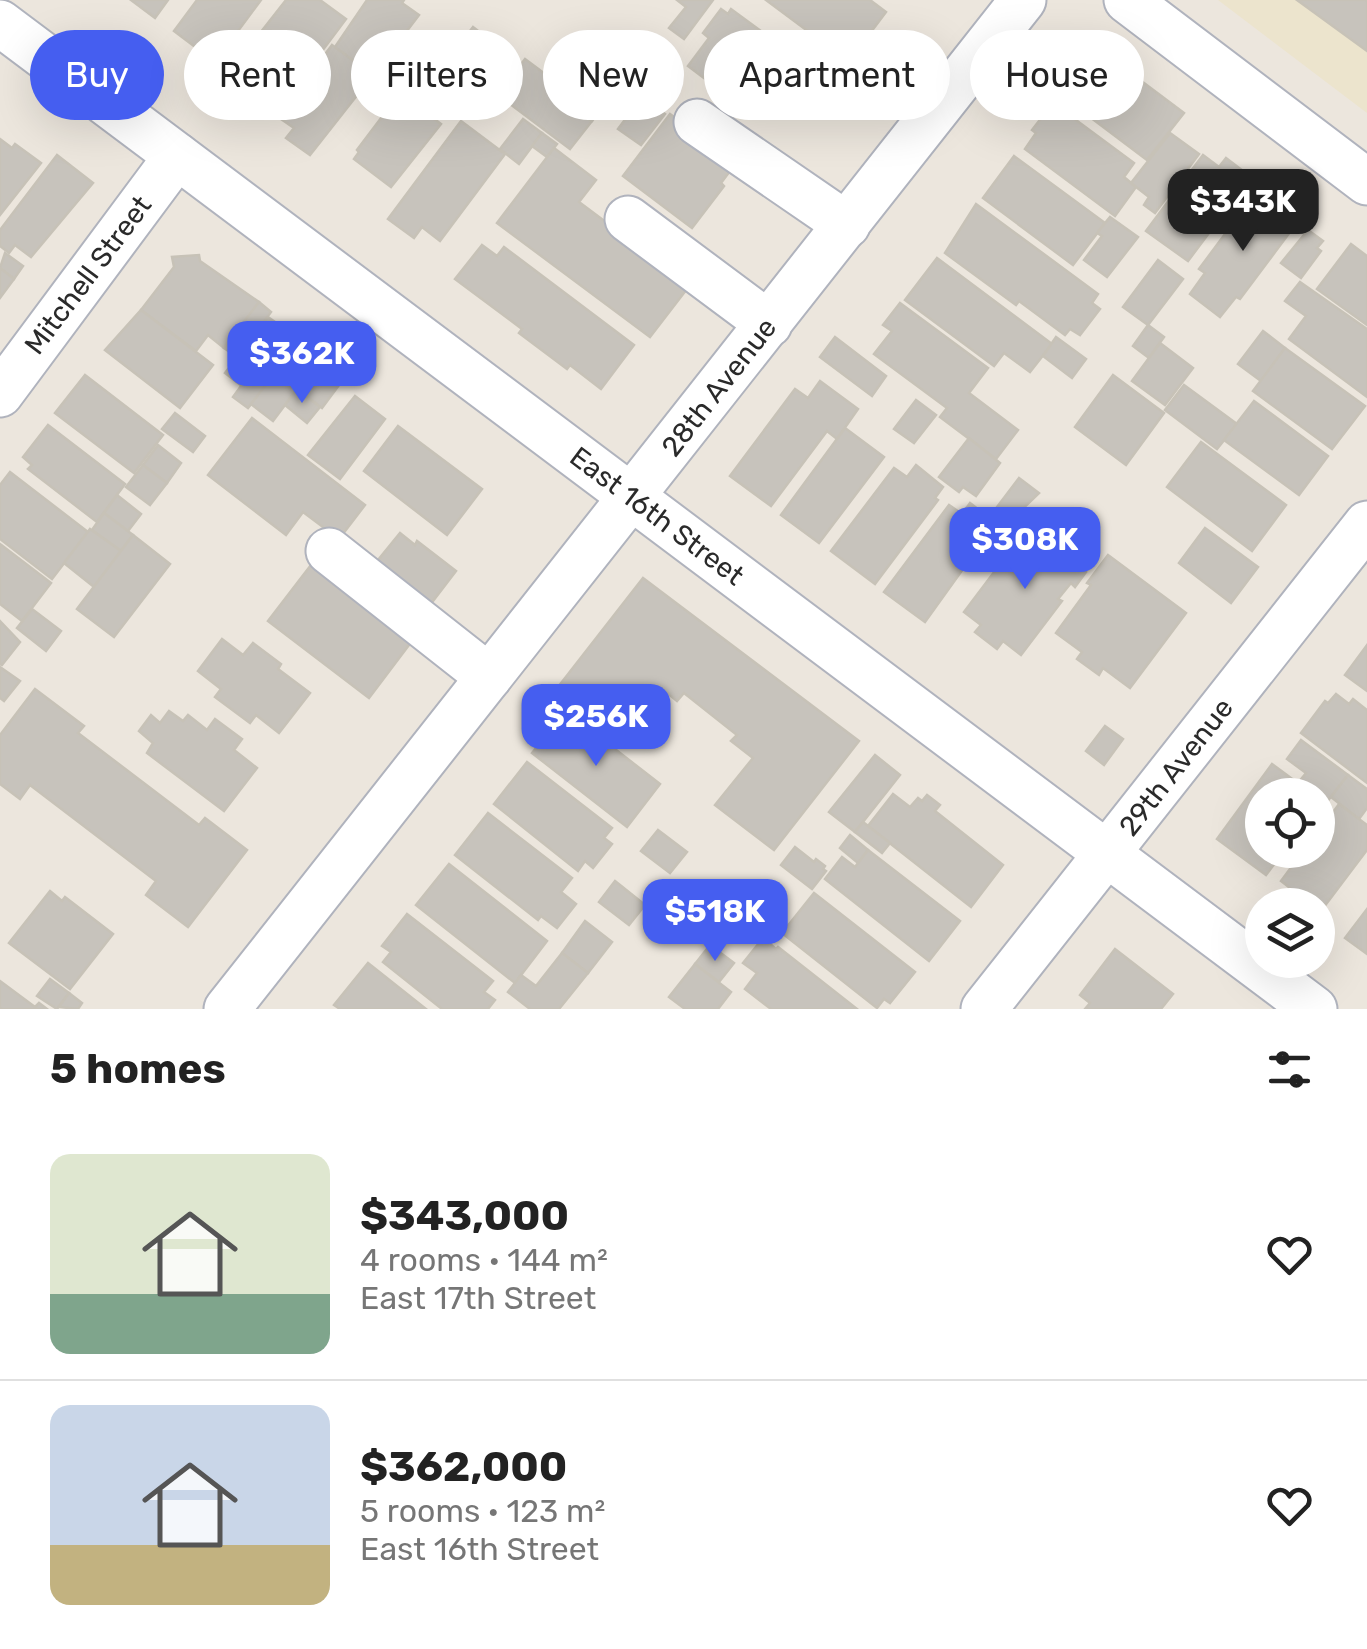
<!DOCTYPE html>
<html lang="en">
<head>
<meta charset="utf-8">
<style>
	body { margin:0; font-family:Rubik,sans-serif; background:#f2f2f2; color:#222; height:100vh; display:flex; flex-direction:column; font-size:38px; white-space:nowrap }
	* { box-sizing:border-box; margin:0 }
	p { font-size:32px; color:#767676 }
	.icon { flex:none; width:55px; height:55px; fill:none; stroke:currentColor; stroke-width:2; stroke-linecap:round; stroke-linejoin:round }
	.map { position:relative; height:1009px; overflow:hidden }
	.side { display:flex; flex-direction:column; background:#fff; flex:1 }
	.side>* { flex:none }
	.guide { position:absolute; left:30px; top:30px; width:1308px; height:90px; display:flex; gap:20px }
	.fabs { position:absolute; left:1245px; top:778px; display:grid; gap:20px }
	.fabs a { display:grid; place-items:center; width:90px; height:90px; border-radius:50%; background:#fff; box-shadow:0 10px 40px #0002; font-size:50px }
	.price { position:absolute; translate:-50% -85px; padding:0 22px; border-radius:20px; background:#455ef0; color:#fff; font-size:32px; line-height:65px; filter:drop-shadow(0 2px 5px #0008) }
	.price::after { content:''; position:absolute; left:50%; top:60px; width:30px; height:22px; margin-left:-15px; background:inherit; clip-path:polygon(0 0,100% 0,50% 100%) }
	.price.on { background:#222; color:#fff }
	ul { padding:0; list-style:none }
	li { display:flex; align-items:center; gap:30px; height:250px; padding:0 50px }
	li+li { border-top:2px solid #e0e0e0 }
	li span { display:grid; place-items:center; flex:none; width:280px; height:200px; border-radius:20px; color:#555 }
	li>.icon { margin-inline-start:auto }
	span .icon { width:120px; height:120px; fill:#fffc; stroke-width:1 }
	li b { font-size:42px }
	h2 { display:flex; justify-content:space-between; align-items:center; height:120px; padding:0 50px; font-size:42px }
	.pill { padding:0 35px; border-radius:45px; background:#fff; box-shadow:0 10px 40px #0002; font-size:35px; line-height:90px }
	.pill.on { background:#455ef0; color:#fff }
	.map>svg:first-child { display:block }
</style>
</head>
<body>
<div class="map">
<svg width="1367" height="1009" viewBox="0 0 1367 1009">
	<rect width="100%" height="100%" fill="#ece6dd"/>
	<path fill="#ece4cd" d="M1218,0H1367V113Z"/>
	<g fill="#c7c3bc" stroke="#c7c2b7" stroke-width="2.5">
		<path d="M131,0H168L155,18Z"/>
		<path d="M197,0H261L215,62L174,31Z"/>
		<path d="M286,0H320L346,19L277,111L234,81L232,69Z"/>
		<path d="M367,0H404L402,3L419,15L384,61L370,51L359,65L335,47Z"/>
		<path d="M677,0H713L684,39L669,28L686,7Z"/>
		<path d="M766,0H870L886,12L840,73L800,44L809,32Z"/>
		<path d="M1297,0H1367V51Z"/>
		<path d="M721,9L728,14L731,9L799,59L763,105L753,98L745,109L688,66L709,38L703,33Z"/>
		<path d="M473,27L499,47L465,91L439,72Z"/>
		<path d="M332,45L373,75L310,155L286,138L294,128L278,117Z"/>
		<path d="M1118,51L1120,65L1184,113L1147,160L1066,99L1084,74L1082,55Z"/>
		<path d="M525,59L568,91L563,99L592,121L570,149L498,95Z"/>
		<path d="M428,65L459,89L435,121L404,97Z"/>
		<path d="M611,74L642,97L629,115L598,92Z"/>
		<path d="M572,87L601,109L592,121L563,99Z"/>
		<path d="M400,93L441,124L391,187L354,159L359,152L357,150Z"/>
		<path d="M642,97L665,114L641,145L618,129Z"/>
		<path d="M1053,103L1134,163L1124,177L1136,187L1115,216L1025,149L1036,133L1032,130Z"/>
		<path d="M670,114L727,157L730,171L721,183L724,186L692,228L623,176Z"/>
		<path d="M523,119L542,133L519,164L500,149Z"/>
		<path d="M461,121L505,154L440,241L422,227L414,238L388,219Z"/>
		<path d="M542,133L557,144L547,157L532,146Z"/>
		<path d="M1170,133L1199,154L1155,213L1144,205L1149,197L1131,183Z"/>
		<path d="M0,139L12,148L15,144L41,163L0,215Z"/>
		<path d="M554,148L596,180L579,202L690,285L650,337L497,223Z"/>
		<path d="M57,155L93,183L31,257L15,245L9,253L0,246V230Z"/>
		<path d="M1203,155L1219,167L1226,158L1251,177L1188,261L1146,231Z"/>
		<path d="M1014,156L1105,223L1073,265L983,198Z"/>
		<path d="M1254,195L1271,208L1275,202L1299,220L1240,299L1236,297L1220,317L1190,294L1205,273L1199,269Z"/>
		<path d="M976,204L1098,294L1092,303L1100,309L1080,335L1070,329L1065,335L1019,301L1016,305L945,253Z"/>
		<path d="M1110,217L1138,237L1107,277L1084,260L1102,236L1097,233Z"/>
		<path d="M1308,230L1323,241L1317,248L1321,251L1301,278L1281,263Z"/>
		<path d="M1351,244L1367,256V325L1317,289Z"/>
		<path d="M482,245L497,256L504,247L634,345L601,389L570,365L567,369L519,333L522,329L455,279Z"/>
		<path d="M5,253L23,266L14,279L0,268Z"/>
		<path d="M199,255L200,261L259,302L224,348L208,335L196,351L141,310L174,267L172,257Z"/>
		<path d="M937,258L1052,344L1030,372L1004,353L994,366L905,300Z"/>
		<path d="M1158,260L1183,279L1148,325L1123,307Z"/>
		<path d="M0,268L14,279L0,298Z"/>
		<path d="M1300,282L1367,329V397L1289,339L1306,316L1285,301Z"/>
		<path d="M259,302L271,312L237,357L224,348Z"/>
		<path d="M900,303L988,368L969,393L1018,430L996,459L940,417L947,408L874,354L892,331L883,325Z"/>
		<path d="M141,310L213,365L180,408L105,350Z"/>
		<path d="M268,317L285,329L242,386L225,373Z"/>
		<path d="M1148,325L1164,337L1149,358L1133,346Z"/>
		<path d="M1263,331L1285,348L1261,381L1238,364Z"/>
		<path d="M835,337L886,376L872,396L820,357Z"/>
		<path d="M1056,337L1086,359L1072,378L1043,356Z"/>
		<path d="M302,338L348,373L322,408L275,373Z"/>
		<path d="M1160,343L1193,368L1165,405L1132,381Z"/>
		<path d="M1285,348L1365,406L1332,449L1253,391Z"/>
		<path d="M266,354L281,365L268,383L252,371Z"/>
		<path d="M252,371L268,383L248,408L233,397Z"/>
		<path d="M275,373L297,389L273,421L251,404Z"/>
		<path d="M85,375L163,435L134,473L55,413Z"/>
		<path d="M1113,375L1164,413L1126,465L1075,427Z"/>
		<path d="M820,381L858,409L837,439L827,431L771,506L730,476L795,389L808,398Z"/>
		<path d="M1184,385L1237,424L1217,449L1165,410Z"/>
		<path d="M297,389L320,407L307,423L285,405Z"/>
		<path d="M355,396L385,419L340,479L308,455Z"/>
		<path d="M916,400L936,415L914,443L894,429Z"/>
		<path d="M1254,401L1328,456L1299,495L1224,440Z"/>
		<path d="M175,413L205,436L193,452L162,429Z"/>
		<path d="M252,418L365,505L339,539L303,512L286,535L208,475Z"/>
		<path d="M48,425L125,484L97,522L28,469L32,465L23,457Z"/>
		<path d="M398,426L482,489L447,535L364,471Z"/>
		<path d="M845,428L884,457L819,543L781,515Z"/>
		<path d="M969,438L1000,463L976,496L963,487L959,492L939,477Z"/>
		<path d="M1201,442L1286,505L1252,551L1167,487Z"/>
		<path d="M158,445L181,463L167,483L143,465Z"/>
		<path d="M143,465L167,483L150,505L126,487Z"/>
		<path d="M916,465L943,487L935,498L938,500L875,584L831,551L894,468L907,477Z"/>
		<path d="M10,472L88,532L52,579L0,539V485Z"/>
		<path d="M1019,478L1039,493L1009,522L994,511Z"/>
		<path d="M117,495L141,514L128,531L104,513Z"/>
		<path d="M970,503L996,523L925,622L884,592L949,505L962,514Z"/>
		<path d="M104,513L133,535L121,551L92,530Z"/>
		<path d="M1035,526L1086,563L1082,569L1086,572L1075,587L1071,583L1058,599L1062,601L1021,655L1003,641L997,649L975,632L981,625L964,612L1004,559L1008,562Z"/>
		<path d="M1205,528L1258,567L1231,603L1179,563Z"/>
		<path d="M90,529L121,551L94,587L64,563Z"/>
		<path d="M400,533L415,545L417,541L456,571L423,614L374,565Z"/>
		<path d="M133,535L170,564L114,637L77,609Z"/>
		<path d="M0,544L51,583L22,621L0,604Z"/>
		<path d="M1108,555L1186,613L1130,688L1103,668L1099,675L1077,659L1082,652L1056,633L1091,585L1087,583Z"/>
		<path d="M311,565L412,641L369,698L268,621Z"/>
		<path d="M643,578L859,741L774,850L715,805L753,758L731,741L737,735L684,693L677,701L660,687L639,714L643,717L625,740L558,687Z"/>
		<path d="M32,609L61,631L46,651L17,628Z"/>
		<path d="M0,621L20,642L2,665L0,664Z"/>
		<path d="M222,639L243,655L253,643L281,664L278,669L310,693L279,733L256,715L250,723L215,697L221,689L198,671Z"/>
		<path d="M1367,645V691L1345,675Z"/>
		<path d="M0,667L20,681L4,701L0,698Z"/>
		<path d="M35,689L84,726L78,733L199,825L205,818L247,850L188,927L146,895L156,881L30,785L20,799L0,784V735Z"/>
		<path d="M1336,694L1349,704L1353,699L1367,710V783L1301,733L1325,701L1328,703Z"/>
		<path d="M169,711L183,721L188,715L207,730L215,719L242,739L234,750L257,768L224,811L147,753L153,743L139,731L151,715L160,723Z"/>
		<path d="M566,711L660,784L627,827L532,753Z"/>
		<path d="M1105,726L1123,739L1104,765L1086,751Z"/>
		<path d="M1301,740L1348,775L1326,803L1298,783L1306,773L1287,759Z"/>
		<path d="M875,755L900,775L855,832L829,812Z"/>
		<path d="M527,762L612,828L604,838L612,844L593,868L585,861L578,871L494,804Z"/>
		<path d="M1272,764L1314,795H1262V850H1285L1266,875L1217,839Z"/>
		<path d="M1348,775L1367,789V808L1359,819L1331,797Z"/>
		<path d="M893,794L910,807L918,798L922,801L927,795L940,805L935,811L1003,865L971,907L868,826Z"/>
		<path d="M1339,804L1367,825V850L1321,911L1318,905H1312L1281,881L1304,850H1318V833Z"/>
		<path d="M488,813L572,878L561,892L576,904L557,928L541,916L538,920L455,855Z"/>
		<path d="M863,822L890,843L882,853L855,832Z"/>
		<path d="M658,830L687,852L670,873L641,851Z"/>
		<path d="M850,835L868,850L858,863L840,848Z"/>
		<path d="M795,847L814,862L816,859L825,866L823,869L826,871L812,889L781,865Z"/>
		<path d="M868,850L960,921L929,961L825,879L842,857L855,867Z"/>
		<path d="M449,864L547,941L515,983L416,905Z"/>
		<path d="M615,881L645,905L629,925L599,902Z"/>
		<path d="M50,891L62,901L65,897L113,934L70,989L9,943Z"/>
		<path d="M814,893L915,972L890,1003L884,999L877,1008L782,933Z"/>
		<path d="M756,897L784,919L767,941L738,919Z"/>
		<path d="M1367,909V954L1345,938Z"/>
		<path d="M407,914L493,981L484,992L495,1000L488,1009H442L383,962L391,952L382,946Z"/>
		<path d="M585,921L612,942L588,973L562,953Z"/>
		<path d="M763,938L776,949L778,947L857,1009H771L745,989L757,973L743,963Z"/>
		<path d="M710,945L734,963L719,982L695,964Z"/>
		<path d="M1115,949L1173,994L1161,1009H1085L1090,1003L1080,995Z"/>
		<path d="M562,953L588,973L559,1009H530L508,992L521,975L536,986Z"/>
		<path d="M368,963L426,1009H340L334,1005Z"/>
		<path d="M695,964L731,992L718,1009H685L669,997Z"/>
		<path d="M50,979L69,993L57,1009L37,996Z"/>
		<path d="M0,981L35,1007L39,1003L47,1009H0Z"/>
		<path d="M69,993L82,1003L78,1009L59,1007Z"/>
	</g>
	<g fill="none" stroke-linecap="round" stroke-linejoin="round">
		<defs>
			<g id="minor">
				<path d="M1127,0L1367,182"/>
				<path d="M0,23L1314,1009"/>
				<path d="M697,122L847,225"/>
				<path d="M628,219L769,324"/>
				<path d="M0,394L177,156"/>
				<path d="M329,551L489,677"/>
				<path d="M227,1009L1023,0"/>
				<path d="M984,1009L1367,524"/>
			</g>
		</defs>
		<use href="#minor" stroke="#b0b3bd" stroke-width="49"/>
		<use href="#minor" stroke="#fff" stroke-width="45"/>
	</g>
	<g text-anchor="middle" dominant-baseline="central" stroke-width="8" stroke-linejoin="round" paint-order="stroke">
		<g font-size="28" fill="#2a2a2a" stroke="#fff">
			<text transform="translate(88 275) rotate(-53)">Mitchell Street</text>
			<text transform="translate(719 387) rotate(-52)">28th Avenue</text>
			<text transform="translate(657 516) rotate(37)">East 16th Street</text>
			<text transform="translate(1176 767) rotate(-52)">29th Avenue</text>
		</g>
	</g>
</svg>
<div class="fabs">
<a><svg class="icon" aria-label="locate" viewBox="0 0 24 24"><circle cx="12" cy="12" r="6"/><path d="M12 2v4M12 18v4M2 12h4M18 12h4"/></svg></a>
<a><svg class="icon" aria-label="layers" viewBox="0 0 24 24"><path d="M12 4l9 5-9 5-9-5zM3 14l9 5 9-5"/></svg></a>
</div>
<b class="price on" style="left:1243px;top:254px">$343K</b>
<b class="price" style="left:302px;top:406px">$362K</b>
<b class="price" style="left:1025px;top:592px">$308K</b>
<b class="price" style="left:596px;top:769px">$256K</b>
<b class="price" style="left:715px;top:964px">$518K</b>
<div class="guide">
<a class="pill on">Buy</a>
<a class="pill">Rent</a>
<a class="pill">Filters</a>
<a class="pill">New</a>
<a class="pill">Apartment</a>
<a class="pill">House</a>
</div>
</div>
<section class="side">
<h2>5 homes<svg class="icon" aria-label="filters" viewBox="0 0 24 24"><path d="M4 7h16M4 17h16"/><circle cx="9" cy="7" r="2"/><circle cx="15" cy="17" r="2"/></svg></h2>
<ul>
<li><span style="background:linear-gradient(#dfe7d0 70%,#7fa58c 0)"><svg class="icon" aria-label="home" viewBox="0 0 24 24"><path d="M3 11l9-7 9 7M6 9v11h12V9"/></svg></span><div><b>$343,000</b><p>4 rooms · 144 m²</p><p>East 17th Street</p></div><svg class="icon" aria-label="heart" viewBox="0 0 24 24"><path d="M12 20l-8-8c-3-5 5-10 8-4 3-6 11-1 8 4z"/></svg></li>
<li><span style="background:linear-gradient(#c9d6e8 70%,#c2b280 0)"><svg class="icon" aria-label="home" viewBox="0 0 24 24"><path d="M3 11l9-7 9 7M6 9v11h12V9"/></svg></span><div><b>$362,000</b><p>5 rooms · 123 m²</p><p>East 16th Street</p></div><svg class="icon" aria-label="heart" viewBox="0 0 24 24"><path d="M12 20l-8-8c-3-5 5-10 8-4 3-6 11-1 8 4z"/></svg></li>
</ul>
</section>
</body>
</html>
